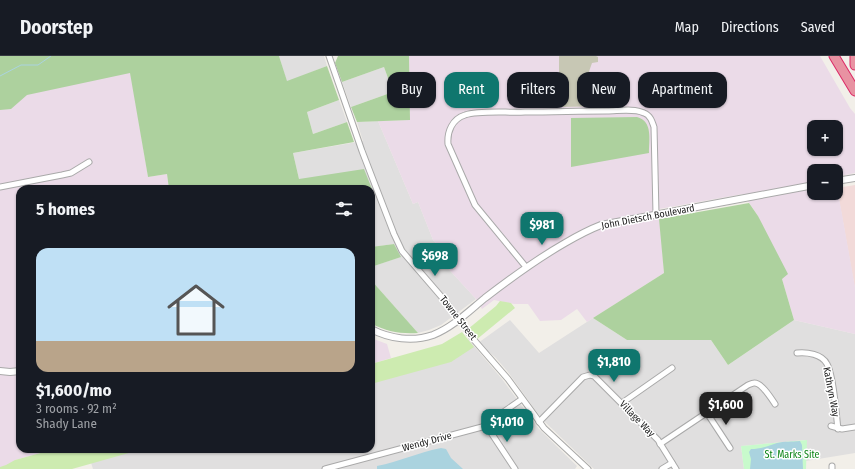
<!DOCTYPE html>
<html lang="en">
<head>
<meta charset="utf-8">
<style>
	body { margin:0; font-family:"Fira Sans Condensed",sans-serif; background:#20242c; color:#f1f3f6; height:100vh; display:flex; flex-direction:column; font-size:15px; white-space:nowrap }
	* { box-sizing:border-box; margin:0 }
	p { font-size:13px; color:#9ea1a6 }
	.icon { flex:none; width:22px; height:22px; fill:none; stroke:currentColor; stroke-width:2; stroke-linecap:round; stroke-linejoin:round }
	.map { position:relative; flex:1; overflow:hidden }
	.sheet { position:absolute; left:16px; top:129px; width:359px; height:268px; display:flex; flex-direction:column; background:#171b24; border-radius:12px; box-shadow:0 1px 3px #0004 }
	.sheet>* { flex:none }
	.top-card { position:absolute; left:387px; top:16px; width:380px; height:36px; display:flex; gap:8px }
	.buttons { position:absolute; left:807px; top:64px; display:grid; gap:8px }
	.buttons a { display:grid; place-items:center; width:36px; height:36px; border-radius:8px; background:#171b24; box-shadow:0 1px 3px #0004; font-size:20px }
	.price { position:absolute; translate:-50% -34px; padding:0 9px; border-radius:8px; background:#0f766e; color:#fff; font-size:13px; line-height:26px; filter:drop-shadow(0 1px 2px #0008) }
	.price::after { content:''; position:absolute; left:50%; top:24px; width:12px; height:9px; margin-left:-6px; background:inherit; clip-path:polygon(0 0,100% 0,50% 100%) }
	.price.current { background:#222; color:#fff }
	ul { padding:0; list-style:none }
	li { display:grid; align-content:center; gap:8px; height:212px; padding:0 20px }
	li span { display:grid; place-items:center; height:124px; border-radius:12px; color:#555 }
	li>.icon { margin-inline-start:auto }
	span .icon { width:72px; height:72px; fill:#fffc; stroke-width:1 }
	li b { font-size:17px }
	h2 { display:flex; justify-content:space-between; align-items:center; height:48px; padding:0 20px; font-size:17px }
	.tag { padding:0 14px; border-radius:12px; background:#171b24; box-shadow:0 1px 3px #0004; font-size:14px; line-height:36px }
	.tag.current { background:#0f766e; color:#fff }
	header { display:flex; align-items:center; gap:24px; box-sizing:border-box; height:56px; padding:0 20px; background:#171b24; border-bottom:1px solid #363941 }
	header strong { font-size:19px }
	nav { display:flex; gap:22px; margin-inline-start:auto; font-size:14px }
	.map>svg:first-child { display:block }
</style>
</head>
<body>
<header>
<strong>Doorstep</strong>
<nav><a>Map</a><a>Directions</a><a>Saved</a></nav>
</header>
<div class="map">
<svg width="855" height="413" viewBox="0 0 855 413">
	<rect width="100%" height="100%" fill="#f2efe9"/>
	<g fill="#e0dfdf">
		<path d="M279,0H324L327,10L287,26Z"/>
		<path d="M384,11L393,36L351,51L342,26Z"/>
		<path d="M339,44L347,66L313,78L307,56Z"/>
		<path d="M378,65L413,148L418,146L433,184L449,202L443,207L476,243L441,269L429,274L418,277L371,224V211L400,201L394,188L371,191V133L299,123L293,97L363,85L357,66Z"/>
		<path d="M593,262L627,284H711L728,309L794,264L855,278V397L806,405V384L741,390L744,413H594L545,366L536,355L508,316L495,301L478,287L510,264L539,297Z"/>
		<path d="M468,283L502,323L539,373L577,410L575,413H93L87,394L89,393H371V316Z"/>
	</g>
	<path fill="#f2dad9" d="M855,129V233L837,132Z"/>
	<g fill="#ebdbe8" fill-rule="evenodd">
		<path d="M0,0H128L148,121L167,118L169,133H20V393H55L15,404L10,413H0Z"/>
		<path d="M409,0H820L850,52L855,58V117L836,121V115H814V137H836V125L855,231V278L794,264L782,223L758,160L743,138L659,153L664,217L587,266L577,253L561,264L540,265L528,248H514L494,244L482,253L476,243L443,207L448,201L433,184L418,146L413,148L378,65L410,64ZM814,71H836V93H814Z"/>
		<path d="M371,282L387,288L391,302L371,308Z"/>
	</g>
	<path fill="#c7c7b4" d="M559,0H596L598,1V6L592,7L585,27L594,29L598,19L616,25L614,32L613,50L559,51Z"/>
	<g fill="#cdebb0">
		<path d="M500,245L511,247L515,252L476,284L468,273L496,250Z"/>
		<path d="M462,276L474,291L451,306L371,328V308L442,288Z"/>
		<path d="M55,393H143L72,413H0V411L6,409L15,404Z"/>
	</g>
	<g fill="#add19e">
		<path d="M0,0H279L287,25L327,10L339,44L307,56L313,78L347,66L354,86L293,97L299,123L364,113L372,133H169L167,118L148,121L130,17L27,39L11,53L0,54Z"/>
		<path d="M338,0H409L410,64L357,66L351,51L393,36L384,11L342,26L335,7Z"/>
		<path d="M637,61C653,65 649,84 649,97L571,111V62Z"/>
		<path d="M749,147L758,160L788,218L782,223L794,264L728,309L711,284H627L593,262L664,217L659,163Z"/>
		<path d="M394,188L401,201L371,211V191Z"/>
		<path d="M371,224L418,277C401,278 386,276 371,267Z"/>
	</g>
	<path fill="#c8facc" d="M807,384L806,413H744L741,390Z"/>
	<g fill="#aad3df">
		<path d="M800,385L802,389L803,413H750L751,403L749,396L751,393C760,393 769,390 777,387C784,385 792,386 800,385Z"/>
		<path d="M441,392L446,393L451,402L463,413H377V410C399,406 419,396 441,392Z"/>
	</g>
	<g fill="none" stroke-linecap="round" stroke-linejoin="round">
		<path stroke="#aad3df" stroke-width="1" d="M0,20L21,9H38L51,0"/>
		<defs>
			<g id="minor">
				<path d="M329,0L362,95L394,178L402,195L446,246L474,284L508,323L544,372L588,413"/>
				<path d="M0,131L62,119L71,117L89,106"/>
				<path d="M526,211L475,149L448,88C447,76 452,63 465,59C480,54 508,57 525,56C553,56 580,55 607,55C618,55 634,52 644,57C650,59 652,65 654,71L656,158"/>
				<path d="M797,297C807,296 822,298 827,308C834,320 836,358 838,373"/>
				<path d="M622,347L672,312"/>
				<path d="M707,357L730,392"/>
				<path d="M539,366L583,321L590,319L594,320L658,384L676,413"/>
				<path d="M486,369L515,413"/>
				<path d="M831,370L842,373L855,371"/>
				<path d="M660,388L748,329C748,329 753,327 754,327C761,326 771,342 775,348"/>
				<path d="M832,410V413"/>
				<path d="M325,413L482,371L522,343"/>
				<path d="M662,413L672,407"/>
			</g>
			<g id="tertiary">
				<path d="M836,125L855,122"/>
				<path d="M371,273C390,283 413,286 433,279C453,271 469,255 485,242C511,222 537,203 565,187C577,180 588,174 601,169L814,129"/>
				<path d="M0,315L10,316L20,315"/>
			</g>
			<g id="motorway">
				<path d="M834,0L855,35"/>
				<path d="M855,0V9"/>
			</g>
		</defs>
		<use href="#minor" stroke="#a9a9a9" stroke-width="7"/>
		<use href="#tertiary" stroke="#a9a9a9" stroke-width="8"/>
		<use href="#motorway" stroke="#dc2a67" stroke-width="11"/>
		<use href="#minor" stroke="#fff" stroke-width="5"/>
		<use href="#tertiary" stroke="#fff" stroke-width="6"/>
		<use href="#motorway" stroke="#e892a2" stroke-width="9"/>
	</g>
	<g text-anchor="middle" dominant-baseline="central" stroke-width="3" stroke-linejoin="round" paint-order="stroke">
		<g font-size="10" fill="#222" stroke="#fff">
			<text transform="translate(648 161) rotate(-11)">John Dietsch Boulevard</text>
			<text transform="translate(458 262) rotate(52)">Towne Street</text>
			<text transform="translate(831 336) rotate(79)">Kathryn Way</text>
			<text transform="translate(637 363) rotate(46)">Village Way</text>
			<text transform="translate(427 386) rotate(-15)">Wendy Drive</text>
		</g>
		<g font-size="10" fill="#0c8416" stroke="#fff">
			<text x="792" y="399">St. Marks Site</text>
		</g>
	</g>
</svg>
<div class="buttons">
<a>+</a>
<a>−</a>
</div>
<b class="price" style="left:542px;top:190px">$981</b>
<b class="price" style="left:435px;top:221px">$698</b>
<b class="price" style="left:614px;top:327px">$1,810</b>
<b class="price current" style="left:726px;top:370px">$1,600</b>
<b class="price" style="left:507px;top:387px">$1,010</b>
<div class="top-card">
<a class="tag">Buy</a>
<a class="tag current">Rent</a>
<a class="tag">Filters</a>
<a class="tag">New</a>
<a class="tag">Apartment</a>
</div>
<section class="sheet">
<h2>5 homes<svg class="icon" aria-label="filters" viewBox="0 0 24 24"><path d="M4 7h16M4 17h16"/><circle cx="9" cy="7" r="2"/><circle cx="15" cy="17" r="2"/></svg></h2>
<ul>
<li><span style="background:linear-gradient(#bfe0f5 75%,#b9a48a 0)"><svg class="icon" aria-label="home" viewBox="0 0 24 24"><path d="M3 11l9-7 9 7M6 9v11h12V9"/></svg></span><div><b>$1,600/mo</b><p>3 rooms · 92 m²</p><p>Shady Lane</p></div></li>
</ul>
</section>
</div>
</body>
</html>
